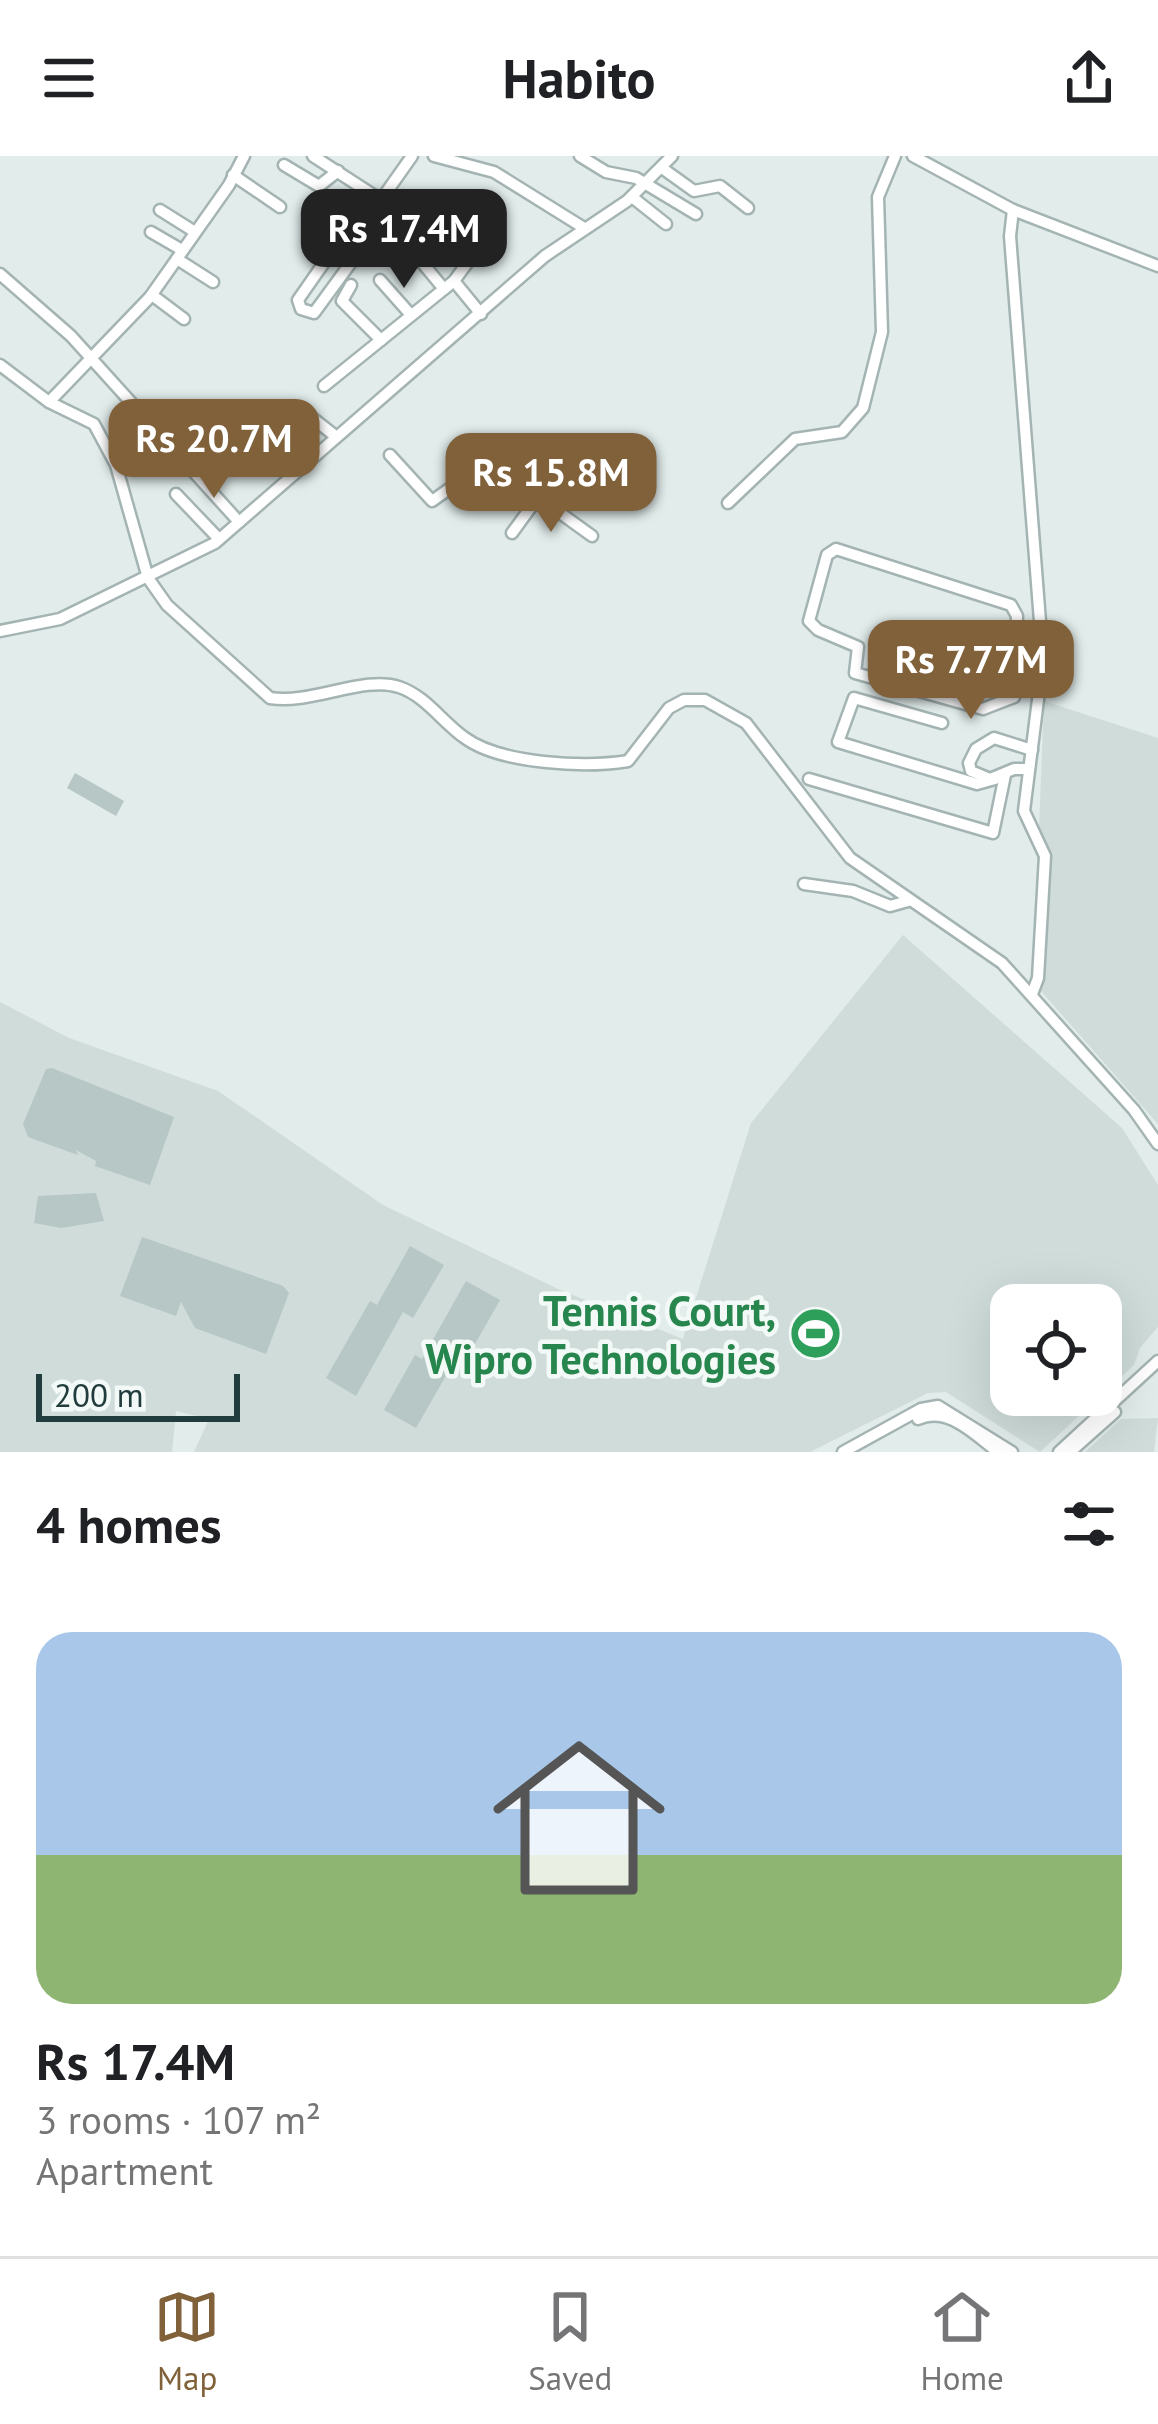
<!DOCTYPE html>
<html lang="en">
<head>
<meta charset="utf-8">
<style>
	body { margin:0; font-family:"PT Sans",sans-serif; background:#f6f6f6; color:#202124; height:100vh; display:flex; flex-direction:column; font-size:45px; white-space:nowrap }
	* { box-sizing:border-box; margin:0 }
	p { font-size:39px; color:#757577 }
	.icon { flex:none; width:66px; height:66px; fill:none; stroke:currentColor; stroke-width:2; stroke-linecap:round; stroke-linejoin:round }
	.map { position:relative; height:1296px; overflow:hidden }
	.details { display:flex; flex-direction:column; background:#fff; flex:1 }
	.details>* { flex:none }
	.buttons { position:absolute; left:990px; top:1128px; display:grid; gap:24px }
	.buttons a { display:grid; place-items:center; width:132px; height:132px; border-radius:24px; background:#fff; box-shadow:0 12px 48px #0002; font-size:60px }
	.scale { position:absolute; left:36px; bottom:30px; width:204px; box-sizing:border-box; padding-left:12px; border:6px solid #213c3d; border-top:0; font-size:33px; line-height:42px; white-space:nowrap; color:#213c3d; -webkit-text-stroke:9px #f2f9f7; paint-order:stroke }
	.price { position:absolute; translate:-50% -102px; padding:0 27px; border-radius:24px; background:#81613a; color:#fff; font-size:39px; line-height:78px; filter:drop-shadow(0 3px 6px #0008) }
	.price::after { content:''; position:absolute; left:50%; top:72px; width:36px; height:27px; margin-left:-18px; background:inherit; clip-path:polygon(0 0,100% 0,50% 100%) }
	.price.selected { background:#222; color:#fff }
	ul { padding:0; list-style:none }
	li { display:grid; align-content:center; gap:24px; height:636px; padding:0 36px }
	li+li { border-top:3px solid #e0e0e0 }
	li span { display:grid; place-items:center; height:372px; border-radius:36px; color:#555 }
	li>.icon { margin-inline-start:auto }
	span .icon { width:216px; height:216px; fill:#fffc; stroke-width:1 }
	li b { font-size:51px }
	h2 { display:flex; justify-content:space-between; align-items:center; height:144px; padding:0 36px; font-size:51px }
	header { display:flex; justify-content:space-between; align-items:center; height:156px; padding:0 36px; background:#fff; font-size:54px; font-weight:700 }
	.menu { display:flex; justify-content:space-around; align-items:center; height:168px; border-top:3px solid #e0e0e0; background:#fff; font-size:33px; color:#757577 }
	.menu a { display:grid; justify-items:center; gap:6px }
	.menu .selected { color:#81613a }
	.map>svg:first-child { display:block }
</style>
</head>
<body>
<header><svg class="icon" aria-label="menu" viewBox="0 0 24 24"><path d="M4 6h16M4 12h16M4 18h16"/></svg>Habito<svg class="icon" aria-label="share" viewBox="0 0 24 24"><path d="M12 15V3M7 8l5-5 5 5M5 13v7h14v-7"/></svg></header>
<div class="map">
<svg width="1158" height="1296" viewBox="0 0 1158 1296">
	<rect width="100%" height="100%" fill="#e1eceb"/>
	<g fill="#cfdcda" fill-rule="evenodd">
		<path d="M1044,545L1158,582V968L1033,826Z"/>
		<path d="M903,779L1122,972L1158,1029V1171L1140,1192L1134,1209L1040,1296L946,1236L928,1237L810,1296H194L209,1263L176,1255L172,1296H0V846L69,882L218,935L383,1049L558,1133L683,1183L751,967ZM1011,1149H1101V1239H1011Z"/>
		<path d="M1158,1262L1154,1296H1085L1121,1263Z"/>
	</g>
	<g fill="#b6c7c5">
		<path d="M75,617L124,645L116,660L67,632Z"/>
		<path d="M52,912L174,961L150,1029L95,1010L96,1005L76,994L78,999L28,981L23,968L46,913Z"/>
		<path d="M96,1037L104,1065L61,1072L34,1067L38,1040Z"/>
		<path d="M142,1081L283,1130L289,1137L266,1198L195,1172L181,1146L176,1160L120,1140Z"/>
		<path d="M410,1090L444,1109L413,1162L403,1156L356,1240L326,1222L370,1145L377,1149Z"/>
		<path d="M466,1125L500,1144L471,1195L463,1190L416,1272L384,1254L415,1199L422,1203Z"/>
	</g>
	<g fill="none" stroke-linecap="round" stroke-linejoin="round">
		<defs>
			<g id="minor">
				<path d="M313,0L381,44L412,0"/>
				<path d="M434,0L494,16L584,72"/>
				<path d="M580,0L606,16L636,22L696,58"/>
				<path d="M913,0L1013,54L1158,110"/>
				<path d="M284,9L319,30L338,15"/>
				<path d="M662,12L694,35L720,30L748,52"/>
				<path d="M233,19L280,51"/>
				<path d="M632,41L666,68"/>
				<path d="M160,54L195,76"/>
				<path d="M1013,54L1010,80L1043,504L1024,655L1045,700L1038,822L1032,838"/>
				<path d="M398,73L425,53L473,99L454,125L481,158"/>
				<path d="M151,76L182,94"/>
				<path d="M410,92L444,133"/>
				<path d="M355,101L314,157L301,153L298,144L344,78L352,83L381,44"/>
				<path d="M177,103L213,126"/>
				<path d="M0,118L71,180L239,366"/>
				<path d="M380,124L411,159"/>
				<path d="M351,129L342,145L381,184L454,125"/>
				<path d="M152,139L184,163"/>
				<path d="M0,209L49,246L94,268L116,309L148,422L167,449L270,542C311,549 364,519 399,531C426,540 442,566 465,582C501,608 585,612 628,605L669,552L684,544H705L746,567L850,702L1002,807L1134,954L1158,988"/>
				<path d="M324,230L381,184"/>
				<path d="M49,246L150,141L229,29L244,0"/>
				<path d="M301,253L334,279"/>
				<path d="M390,299L432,345L466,321"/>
				<path d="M176,338L219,383"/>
				<path d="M538,341L592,380"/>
				<path d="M728,347L795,283L842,276L863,252L882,176L878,41L895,0"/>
				<path d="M512,377L558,314"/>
				<path d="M836,393L1011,449L1017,460L1014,541L983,553L855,517L858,491L818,474L809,465L827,399Z"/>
				<path d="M0,475L60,463L215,387L545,100L627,45L672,0"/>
				<path d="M942,567L854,542L838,586L977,628L995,623"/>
				<path d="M1029,613H1014L990,623L971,615L969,607L976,593L994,582L1032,594"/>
				<path d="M809,623L993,677L1005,619"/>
				<path d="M804,728L853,735L890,750L908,745"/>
				<path d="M918,1263C948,1249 975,1279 998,1296"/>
				<path d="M843,1296L921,1253L938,1250L1012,1296"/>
				<path d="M1059,1296L1158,1205"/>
				<path d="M1070,1296L1115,1256"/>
			</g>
		</defs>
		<use href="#minor" stroke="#a4b4b3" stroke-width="15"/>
		<use href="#minor" stroke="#fff" stroke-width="10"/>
	</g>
	<defs>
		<symbol id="stadium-disc" viewBox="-11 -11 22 22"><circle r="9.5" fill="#2e9e5b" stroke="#f2f9f7"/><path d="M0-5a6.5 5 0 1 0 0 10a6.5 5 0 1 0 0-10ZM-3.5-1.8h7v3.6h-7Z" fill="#fff"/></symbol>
	</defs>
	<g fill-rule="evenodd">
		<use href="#stadium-disc" x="786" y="1148" width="59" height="59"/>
	</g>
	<g text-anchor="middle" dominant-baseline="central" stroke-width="9" stroke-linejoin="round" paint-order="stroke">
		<g font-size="42" font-weight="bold" fill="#27864d" stroke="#f2f9f7" text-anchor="end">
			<text x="776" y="1154">Tennis Court,<tspan x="776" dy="48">Wipro Technologies</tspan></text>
		</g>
	</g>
</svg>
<div class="buttons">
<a><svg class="icon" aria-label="locate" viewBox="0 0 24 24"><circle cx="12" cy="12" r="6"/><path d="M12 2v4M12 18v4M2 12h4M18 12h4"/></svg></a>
</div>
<div class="scale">200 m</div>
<b class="price selected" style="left:404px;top:135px">Rs 17.4M</b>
<b class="price" style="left:214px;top:345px">Rs 20.7M</b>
<b class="price" style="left:551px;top:379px">Rs 15.8M</b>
<b class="price" style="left:971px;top:566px">Rs 7.77M</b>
</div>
<section class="details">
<h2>4 homes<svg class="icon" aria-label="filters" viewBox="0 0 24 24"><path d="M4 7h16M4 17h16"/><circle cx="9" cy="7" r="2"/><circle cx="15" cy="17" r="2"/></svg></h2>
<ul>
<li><span style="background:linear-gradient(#a9c7e8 60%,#8fb573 0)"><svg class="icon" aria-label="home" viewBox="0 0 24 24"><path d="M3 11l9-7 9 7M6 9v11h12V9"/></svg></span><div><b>Rs 17.4M</b><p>3 rooms · 107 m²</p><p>Apartment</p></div></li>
</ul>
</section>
<nav class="menu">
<a class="selected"><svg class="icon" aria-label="map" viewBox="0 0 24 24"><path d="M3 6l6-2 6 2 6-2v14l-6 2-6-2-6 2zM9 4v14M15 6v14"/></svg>Map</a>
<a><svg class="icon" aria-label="saved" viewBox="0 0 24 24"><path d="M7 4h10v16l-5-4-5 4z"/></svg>Saved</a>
<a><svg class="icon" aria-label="home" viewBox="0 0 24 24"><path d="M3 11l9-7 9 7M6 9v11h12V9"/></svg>Home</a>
</nav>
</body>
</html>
